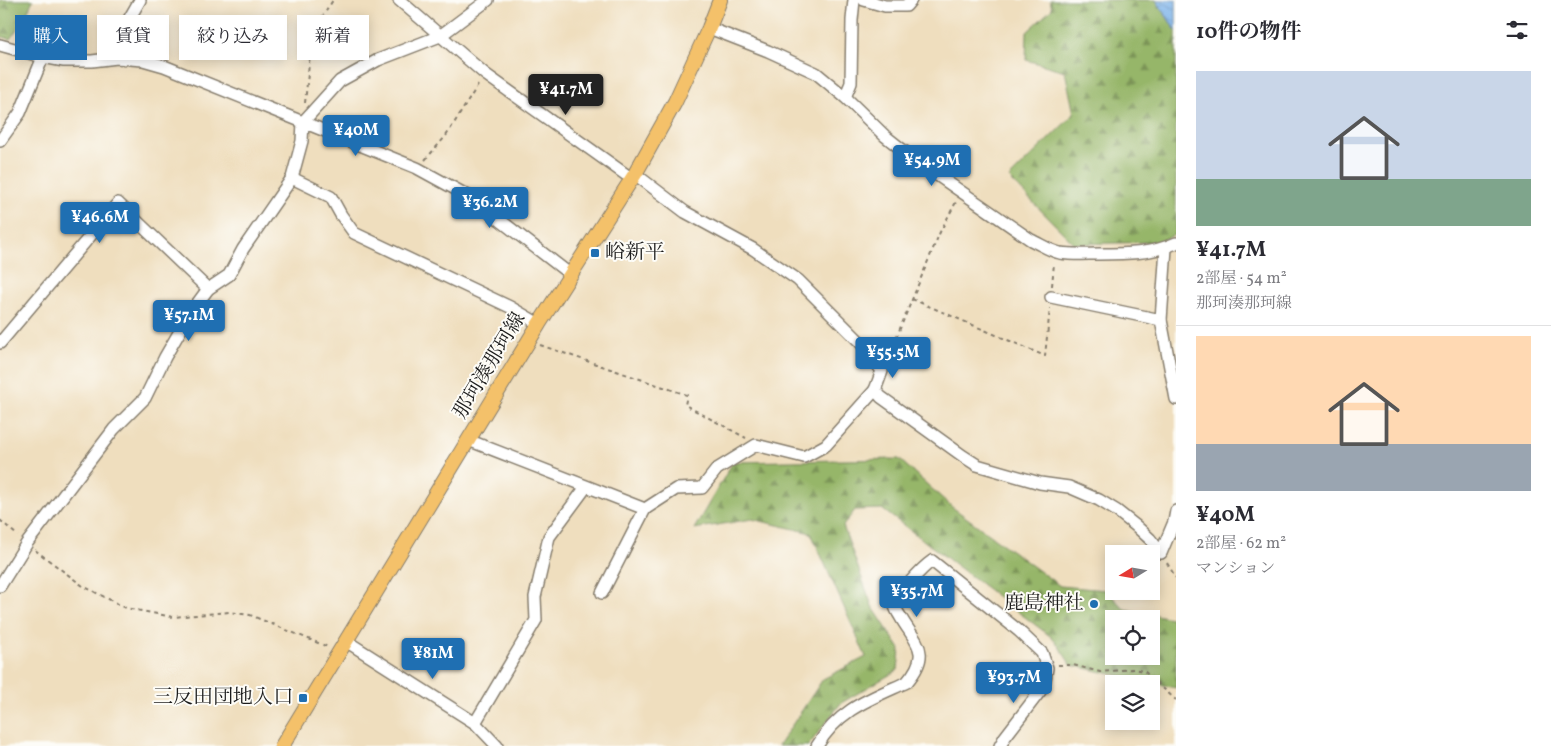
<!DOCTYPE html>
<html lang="ja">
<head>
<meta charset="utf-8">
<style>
	body { margin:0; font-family:Vollkorn,"Noto Serif JP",serif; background:#f7f7f7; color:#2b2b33; height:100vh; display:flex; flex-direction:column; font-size:19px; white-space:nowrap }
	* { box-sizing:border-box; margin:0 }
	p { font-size:16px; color:#7c7c81 }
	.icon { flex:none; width:28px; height:28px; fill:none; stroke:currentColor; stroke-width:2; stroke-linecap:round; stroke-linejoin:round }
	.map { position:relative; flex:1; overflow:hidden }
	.drawer { display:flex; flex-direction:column; background:#fff; width:375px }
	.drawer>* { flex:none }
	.top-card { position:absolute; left:15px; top:15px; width:475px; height:45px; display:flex; gap:10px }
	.needle { width:32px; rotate:259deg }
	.buttons { position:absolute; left:1105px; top:545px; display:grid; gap:10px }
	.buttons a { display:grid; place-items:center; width:55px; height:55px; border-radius:0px; background:#fff; box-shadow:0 2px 12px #0003; font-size:25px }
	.price { position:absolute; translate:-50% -42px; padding:0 11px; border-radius:5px; background:#1f6fb2; color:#fff; font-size:16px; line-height:32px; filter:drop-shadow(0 1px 2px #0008) }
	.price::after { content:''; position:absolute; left:50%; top:30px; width:15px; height:11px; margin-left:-8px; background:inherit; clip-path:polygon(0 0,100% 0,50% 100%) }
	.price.active { background:#222; color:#fff }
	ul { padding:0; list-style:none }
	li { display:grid; align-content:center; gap:10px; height:265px; padding:0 20px }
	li+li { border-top:1px solid #e1e1e2 }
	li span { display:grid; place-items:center; height:155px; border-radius:0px; color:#555 }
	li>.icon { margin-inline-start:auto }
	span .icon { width:90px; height:90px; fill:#fffc; stroke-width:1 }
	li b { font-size:21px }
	h2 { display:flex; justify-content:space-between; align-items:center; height:60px; padding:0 20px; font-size:21px }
	.chip { padding:0 18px; border-radius:0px; background:#fff; box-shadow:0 2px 12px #0003; font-size:18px; line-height:45px }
	.chip.active { background:#1f6fb2; color:#fff }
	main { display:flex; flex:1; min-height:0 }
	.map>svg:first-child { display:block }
</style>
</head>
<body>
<main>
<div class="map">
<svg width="1176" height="746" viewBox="0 0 1176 746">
	<defs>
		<pattern id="forest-firs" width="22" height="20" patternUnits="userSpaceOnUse" patternTransform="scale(1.25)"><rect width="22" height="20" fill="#96b669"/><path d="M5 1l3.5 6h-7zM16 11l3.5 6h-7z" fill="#7a9356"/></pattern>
		<pattern id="water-waves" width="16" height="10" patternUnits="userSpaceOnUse" patternTransform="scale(1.25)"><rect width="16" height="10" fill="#7cb2ea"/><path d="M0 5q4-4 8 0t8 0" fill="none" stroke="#6b98c8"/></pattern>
	</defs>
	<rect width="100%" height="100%" fill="#fdfcf7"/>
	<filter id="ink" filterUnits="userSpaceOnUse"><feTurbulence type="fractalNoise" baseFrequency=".02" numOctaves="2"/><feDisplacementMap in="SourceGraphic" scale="10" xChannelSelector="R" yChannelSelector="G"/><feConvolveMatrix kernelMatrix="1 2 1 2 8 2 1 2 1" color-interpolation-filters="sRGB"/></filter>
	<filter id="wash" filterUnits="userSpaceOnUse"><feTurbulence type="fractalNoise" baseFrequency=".0096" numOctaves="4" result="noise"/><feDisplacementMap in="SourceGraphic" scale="20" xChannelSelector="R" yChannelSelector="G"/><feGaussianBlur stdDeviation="1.12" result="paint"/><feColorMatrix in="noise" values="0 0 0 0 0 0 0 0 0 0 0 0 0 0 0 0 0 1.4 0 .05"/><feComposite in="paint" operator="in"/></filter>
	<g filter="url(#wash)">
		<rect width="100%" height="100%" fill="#efdebe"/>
		<g fill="url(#forest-firs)" stroke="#596942" fill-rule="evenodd">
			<path d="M0,0H33L23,21L10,39L0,36Z"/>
			<path d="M1050,0H1156L1176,31V234L1159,242L1074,244L1009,178L1074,114L1065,71L1026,60L1027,32L1052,9Z"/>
			<path d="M899,459L952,507L1060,586L1106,590L1124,609L1176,619V688L1071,665L1054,639L882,509L855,510L843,526L872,606L900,649L898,670L841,703L808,746H778L823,679L866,657L811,533L752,519L694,529L733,462ZM1114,619H1151V656H1114Z"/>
		</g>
		<path fill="url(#water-waves)" stroke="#4c6783" d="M1156,0H1176V31Z"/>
	</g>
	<g filter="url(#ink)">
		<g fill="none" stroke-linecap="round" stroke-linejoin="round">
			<defs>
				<g id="minor">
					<path d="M399,0L485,74L632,179"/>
					<path d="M864,0L885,6H906L911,0"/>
					<path d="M709,28L768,51L816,73L845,97L885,136L914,159L1031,240C1040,244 1050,251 1060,253C1072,255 1086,254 1099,254C1125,254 1152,254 1176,243"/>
					<path d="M0,45L43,57L64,61H92L117,58L143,60L164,66L417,168L470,197L571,275"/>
					<path d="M121,58V33L140,0"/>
					<path d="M845,97L851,83L852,20L854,0"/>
					<path d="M0,141L20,113L43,57"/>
					<path d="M635,174L685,212L753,249L798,280L864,346L882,371L875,390L881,397L963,456L977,465L1040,483L1069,487L1099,500L1117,511L1136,526L1150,539L1161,553L1174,522L1176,511"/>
					<path d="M292,178L331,197L341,215L354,233L510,307L539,324"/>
					<path d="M1166,248L1161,320L1176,399"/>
					<path d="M1051,297L1161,320"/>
					<path d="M0,343L118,203L208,289"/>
					<path d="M468,440L645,509L676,489L702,488L717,469L756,445L804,457L826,445L875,390"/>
					<path d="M0,586L27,543L114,429L145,398L165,357L191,312L208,289L229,275L243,249L292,178L302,141L303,122L340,81L378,60L440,36L488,0"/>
					<path d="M602,593L645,509"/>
					<path d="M346,641L475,723L497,746"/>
					<path d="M475,723L536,620L535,597L549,537L586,487"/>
					<path d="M817,746C839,709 870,699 907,682C933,651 915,643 900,616C898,613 896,610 895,606C895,596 923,567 932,561L1019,631L1042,653L1047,668L1045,680L1041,690L1005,737L1000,746"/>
				</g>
				<path id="major" d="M282,746L539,324L635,174L675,102L709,28L720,0"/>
			</defs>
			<use href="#minor" stroke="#867d6d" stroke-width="14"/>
			<use href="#major" stroke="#867d6d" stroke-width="16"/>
			<g stroke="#867d6d" stroke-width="2" stroke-dasharray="4 4" stroke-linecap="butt">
				<path d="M305,103L312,34L333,0"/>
				<path d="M425,160L446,136L480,82"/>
				<path d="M1052,286L1054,263"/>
				<path d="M912,299L1045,356L1050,308"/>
				<path d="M540,345L687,395L685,405L746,438"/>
				<path d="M887,360L940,232L956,202"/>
				<path d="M0,520L18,536"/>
				<path d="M35,550L83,586L126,608L173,617L229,612L250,615L328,647"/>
				<path d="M1167,563L1176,578"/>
				<path d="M1058,665H1073L1100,672L1133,669L1144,671L1176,700"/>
			</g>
			<use href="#minor" stroke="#fff" stroke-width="11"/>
			<use href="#major" stroke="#f4c16a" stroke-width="14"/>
		</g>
	</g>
	<g fill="#1f6fb2" stroke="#fdfcf7" stroke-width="2">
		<rect x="590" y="248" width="10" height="10" rx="2.5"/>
		<circle cx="1094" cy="604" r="5"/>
		<rect x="298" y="693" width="10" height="10" rx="2.5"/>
	</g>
	<g text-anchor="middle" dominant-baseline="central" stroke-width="4" stroke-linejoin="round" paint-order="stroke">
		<g font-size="20" fill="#1c1c1c" stroke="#fdfcf7" text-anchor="end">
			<text x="605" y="253" text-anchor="start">峪新平</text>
			<text x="1084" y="604">鹿島神社</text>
			<text x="293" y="698">三反田団地入口</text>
		</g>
		<g font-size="20" fill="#1c1c1c" stroke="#fdfcf7">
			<text transform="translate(490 366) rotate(-59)">那珂湊那珂線</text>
		</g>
	</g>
</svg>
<div class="buttons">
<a><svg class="needle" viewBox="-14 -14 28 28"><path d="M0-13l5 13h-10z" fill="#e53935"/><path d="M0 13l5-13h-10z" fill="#7c7c81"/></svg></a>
<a><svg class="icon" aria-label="locate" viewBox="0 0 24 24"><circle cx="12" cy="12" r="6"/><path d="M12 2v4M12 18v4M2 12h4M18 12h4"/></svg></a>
<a><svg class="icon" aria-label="layers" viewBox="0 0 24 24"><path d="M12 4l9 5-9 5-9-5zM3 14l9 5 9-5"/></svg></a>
</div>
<b class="price active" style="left:566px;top:116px">¥41.7M</b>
<b class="price" style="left:356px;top:157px">¥40M</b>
<b class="price" style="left:932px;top:187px">¥54.9M</b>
<b class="price" style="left:490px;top:229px">¥36.2M</b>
<b class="price" style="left:100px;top:244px">¥46.6M</b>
<b class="price" style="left:189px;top:342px">¥57.1M</b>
<b class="price" style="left:893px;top:379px">¥55.5M</b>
<b class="price" style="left:917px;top:618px">¥35.7M</b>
<b class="price" style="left:433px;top:680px">¥81M</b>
<b class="price" style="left:1014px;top:704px">¥93.7M</b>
<div class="top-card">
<a class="chip active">購入</a>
<a class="chip">賃貸</a>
<a class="chip">絞り込み</a>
<a class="chip">新着</a>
</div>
</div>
<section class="drawer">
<h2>10件の物件<svg class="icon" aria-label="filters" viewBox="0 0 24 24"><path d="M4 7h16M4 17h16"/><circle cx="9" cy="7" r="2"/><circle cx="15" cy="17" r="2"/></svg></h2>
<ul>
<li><span style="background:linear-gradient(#c9d6e8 70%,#7fa58c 0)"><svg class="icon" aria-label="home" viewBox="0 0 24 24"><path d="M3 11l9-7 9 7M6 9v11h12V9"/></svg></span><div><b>¥41.7M</b><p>2部屋 · 54 m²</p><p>那珂湊那珂線</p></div></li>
<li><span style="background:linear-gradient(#ffd9b3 70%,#9aa5b1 0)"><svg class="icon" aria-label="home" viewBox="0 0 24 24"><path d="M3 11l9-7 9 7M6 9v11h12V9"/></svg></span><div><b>¥40M</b><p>2部屋 · 62 m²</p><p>マンション</p></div></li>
</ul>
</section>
</main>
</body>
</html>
